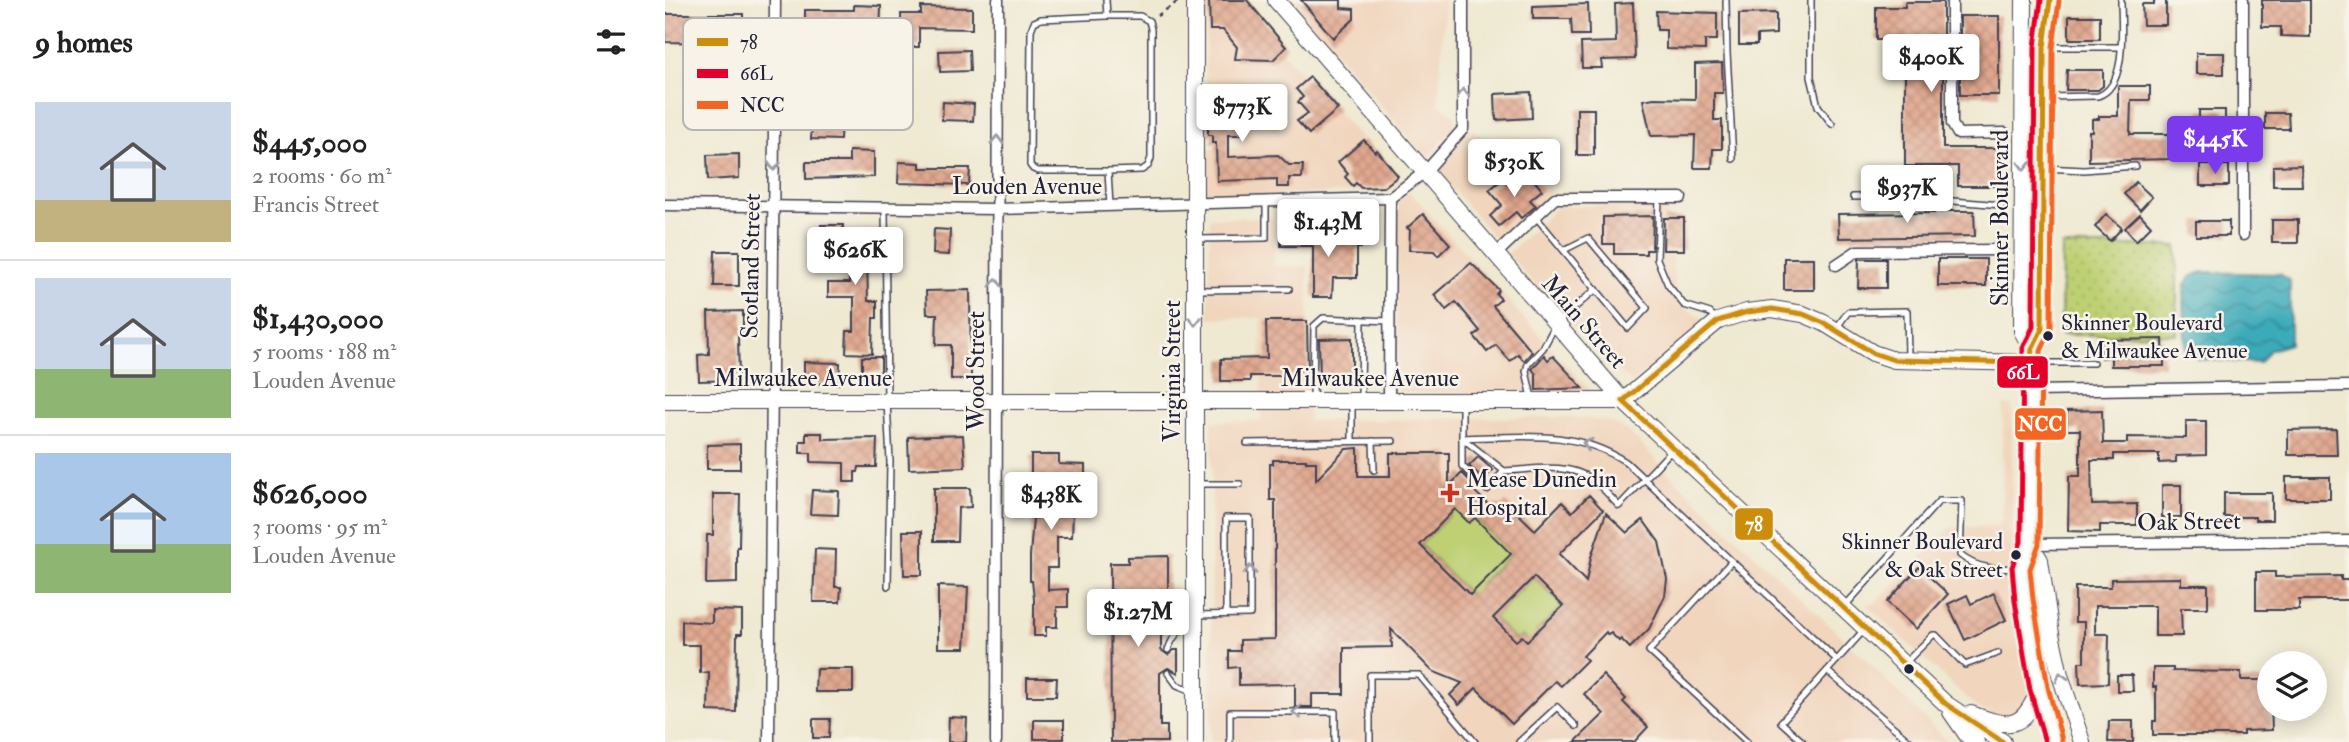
<!DOCTYPE html>
<html lang="en">
<head>
<meta charset="utf-8">
<style>
	body { margin:0; font-family:"IM FELL Double Pica",serif; background:#f6f6f6; color:#222; height:100vh; display:flex; flex-direction:column; font-size:26px; white-space:nowrap }
	* { box-sizing:border-box; margin:0 }
	p { font-size:23px; color:#767676 }
	.icon { flex:none; width:38px; height:38px; fill:none; stroke:currentColor; stroke-width:2; stroke-linecap:round; stroke-linejoin:round }
	.map { position:relative; flex:1; overflow:hidden }
	.sheet { display:flex; flex-direction:column; background:#fff; width:665px }
	.sheet>* { flex:none }
	.controls { position:absolute; left:1592px; top:651px; display:grid; gap:14px }
	.controls a { display:grid; place-items:center; width:70px; height:70px; border-radius:50%; background:#fff; box-shadow:0 4px 18px #0003; font-size:35px }
	.price { position:absolute; translate:-50% -60px; padding:0 16px; border-radius:7px; background:#fff; color:#222; font-size:23px; line-height:46px; filter:drop-shadow(0 2px 4px #0008) }
	.price::after { content:''; position:absolute; left:50%; top:42px; width:21px; height:16px; margin-left:-10px; background:inherit; clip-path:polygon(0 0,100% 0,50% 100%) }
	.price.on { background:#7c3aed; color:#fff }
	ul { padding:0; list-style:none }
	li { display:flex; align-items:center; gap:21px; height:175px; padding:0 35px }
	li+li { border-top:2px solid #e0e0e0 }
	li span { display:grid; place-items:center; flex:none; width:196px; height:140px; border-radius:0px; color:#555 }
	li>.icon { margin-inline-start:auto }
	span .icon { width:84px; height:84px; fill:#fffc; stroke-width:1 }
	li b { font-size:30px }
	h2 { display:flex; justify-content:space-between; align-items:center; height:84px; padding:0 35px; font-size:30px }
	main { display:flex; flex:1; min-height:0 }
	.map>svg:first-child { display:block }
</style>
</head>
<body>
<main>
<section class="sheet">
<h2>9 homes<svg class="icon" aria-label="filters" viewBox="0 0 24 24"><path d="M4 7h16M4 17h16"/><circle cx="9" cy="7" r="2"/><circle cx="15" cy="17" r="2"/></svg></h2>
<ul>
<li><span style="background:linear-gradient(#c9d6e8 70%,#c2b280 0)"><svg class="icon" aria-label="home" viewBox="0 0 24 24"><path d="M3 11l9-7 9 7M6 9v11h12V9"/></svg></span><div><b>$445,000</b><p>2 rooms · 60 m²</p><p>Francis Street</p></div></li>
<li><span style="background:linear-gradient(#c9d6e8 65%,#8fb573 0)"><svg class="icon" aria-label="home" viewBox="0 0 24 24"><path d="M3 11l9-7 9 7M6 9v11h12V9"/></svg></span><div><b>$1,430,000</b><p>5 rooms · 188 m²</p><p>Louden Avenue</p></div></li>
<li><span style="background:linear-gradient(#a9c7e8 65%,#8fb573 0)"><svg class="icon" aria-label="home" viewBox="0 0 24 24"><path d="M3 11l9-7 9 7M6 9v11h12V9"/></svg></span><div><b>$626,000</b><p>3 rooms · 95 m²</p><p>Louden Avenue</p></div></li>
</ul>
</section>
<div class="map">
<svg width="1684" height="742" viewBox="0 0 1684 742">
	<defs>
		<pattern id="grass-dots" width="8" height="8" patternUnits="userSpaceOnUse" patternTransform="scale(1.75)"><rect width="8" height="8" fill="#bed073"/><path d="M2 2h.1M6 6h.1" fill="none" stroke="#a3b264" stroke-width="1.8" stroke-linecap="round"/></pattern>
		<pattern id="water-waves" width="16" height="10" patternUnits="userSpaceOnUse" patternTransform="scale(1.75)"><rect width="16" height="10" fill="#3baab9"/><path d="M0 5q4-4 8 0t8 0" fill="none" stroke="#318a98"/></pattern>
		<pattern id="building-cross-hatch" width="8" height="8" patternUnits="userSpaceOnUse" patternTransform="scale(1.75)"><rect width="8" height="8" fill="#e0a78e"/><path d="M0 0l8 8M0 8l8-8" fill="none" stroke="#c08f7b"/></pattern>
	</defs>
	<rect width="100%" height="100%" fill="#f7f3e8"/>
	<filter id="ink" filterUnits="userSpaceOnUse"><feTurbulence type="fractalNoise" baseFrequency=".0143" numOctaves="2"/><feDisplacementMap in="SourceGraphic" scale="14" xChannelSelector="R" yChannelSelector="G"/><feConvolveMatrix kernelMatrix="1 2 1 2 8 2 1 2 1" color-interpolation-filters="sRGB"/></filter>
	<filter id="wash" filterUnits="userSpaceOnUse"><feTurbulence type="fractalNoise" baseFrequency=".00686" numOctaves="4" result="noise"/><feDisplacementMap in="SourceGraphic" scale="28" xChannelSelector="R" yChannelSelector="G"/><feGaussianBlur stdDeviation="1.57" result="paint"/><feColorMatrix in="noise" values="0 0 0 0 0 0 0 0 0 0 0 0 0 0 0 0 0 1.4 0 .05"/><feComposite in="paint" operator="in"/></filter>
	<g filter="url(#wash)">
		<rect width="100%" height="100%" fill="#efe9d1"/>
		<g fill="#f1d5bd">
			<path d="M542,0H570L735,181L722,191L538,197V148H575L574,116H539Z"/>
			<path d="M626,0H780L773,103L790,116V126L762,159Z"/>
			<path d="M806,129L887,192L833,242L772,170Z"/>
			<path d="M745,192L906,370L929,394H732L733,201Z"/>
			<path d="M1001,205L1012,303L1041,321L967,383L896,316L843,254L893,206Z"/>
			<path d="M545,218H609V266H643L644,421L902,417L947,422L964,432L1007,477L1191,650L1283,742H546L547,422L597,421L596,318H544Z"/>
			<path d="M1338,405L1347,406V612L1365,691L1354,712L1346,716L1336,717L1312,708L1201,604L1210,603L1285,528L1331,526L1337,520Z"/>
		</g>
		<path fill="url(#grass-dots)" stroke="#707957" stroke-width="2" d="M1397,246H1512V334L1396,335Z"/>
		<g fill="#bed073" stroke="#707957" stroke-width="2">
			<path d="M790,509L810,518L846,554L817,582L808,598L755,545Z"/>
			<path d="M869,577L898,606L871,632L897,676L857,636L851,641L828,618Z"/>
		</g>
		<path fill="url(#water-waves)" stroke="#2e667a" stroke-width="2" d="M1537,272L1615,274L1625,281V344L1605,350L1595,363L1533,359L1520,348L1519,286L1527,276Z"/>
		<g id="blocks">
			<g fill="url(#building-cross-hatch)" fill-rule="evenodd">
				<path d="M544,0H582L621,47L608,60L570,59L572,47L558,30H545Z"/>
				<path d="M636,0H676V8L689,9V19L668,38Z"/>
				<path d="M1489,0H1501V25H1478L1477,4H1489Z"/>
				<path d="M1597,0H1645V37L1616,36V27H1597Z"/>
				<path d="M1240,2H1278V148H1335V186H1293V166H1240V40H1211V7H1240Z"/>
				<path d="M968,3L970,59L936,60L937,68H917L916,43L951,42L950,4Z"/>
				<path d="M923,4L924,35H907L906,19H868V6Z"/>
				<path d="M189,5L216,6L215,39H197L198,32H150V21H140V10H189Z"/>
				<path d="M256,7L307,8V29L254,28V47H237L236,14H256Z"/>
				<path d="M991,11L1052,13V40H1040V50L1001,49V30H992Z"/>
				<path d="M1111,13V34L1092,35V45H1074V14Z"/>
				<path d="M0,14H78V55H84V82H81L80,121H53L54,82H46V43L0,42Z"/>
				<rect x="1295" y="16" width="39" height="79"/>
				<rect x="1404" y="16" width="31" height="23"/>
				<path d="M304,50L305,71L275,72L274,51Z"/>
				<rect x="1531" y="53" width="28" height="21"/>
				<path d="M1057,63L1058,93H1049V120H1057V149H1048L1047,168H1029L1030,135L986,136L978,100L989,98L1030,99V64Z"/>
				<path d="M1402,70H1438V86L1433,90H1401Z"/>
				<path d="M645,77L673,109L644,134L632,121L643,113L633,102L638,97L631,89Z"/>
				<path d="M1453,86H1485V100H1466L1465,134H1505V159L1424,161V131H1427V119H1434V116H1453Z"/>
				<path d="M546,89H580V107H577L576,135H563V157L613,155L624,165H638L637,178H624V187H612V179L552,181L551,143H547V135H543V119H547Z"/>
				<path d="M866,92L867,118L831,120L830,94Z"/>
				<path d="M278,102L309,104L308,121L277,120Z"/>
				<rect x="912" y="109" width="17" height="46"/>
				<rect x="1534" y="110" width="26" height="19"/>
				<path d="M1600,113H1623L1624,129H1600Z"/>
				<path d="M157,118L176,119L175,140L146,139L147,127H156Z"/>
				<path d="M699,140L710,152L712,150L733,176L719,187L696,188L691,183L688,186L680,177L683,174L673,162Z"/>
				<path d="M184,151L209,152V177L141,179V162H184Z"/>
				<path d="M74,154V178L43,180L42,155Z"/>
				<path d="M234,162L255,163V168H305L304,185L233,183Z"/>
				<rect x="1535" y="165" width="29" height="21"/>
				<path d="M1636,165L1637,186H1608V166Z"/>
				<path d="M864,174L877,190L865,200L871,206L856,218L851,212L834,226L825,216L837,205L824,190L838,179L847,188Z"/>
				<path d="M1471,182L1487,197L1475,210L1459,194Z"/>
				<path d="M1269,211H1309L1310,236L1174,238L1173,214L1269,213Z"/>
				<path d="M758,214L785,244L773,256L769,251L744,250L745,230L742,228Z"/>
				<path d="M1441,214L1457,228L1445,241L1430,227Z"/>
				<path d="M1475,214L1486,226L1471,241L1460,228Z"/>
				<path d="M988,216L987,250H981V254H949V244H938V217Z"/>
				<path d="M999,218H1019V250H998Z"/>
				<rect x="1607" y="220" width="26" height="23"/>
				<rect x="1531" y="221" width="33" height="15"/>
				<path d="M156,225H178V234H211V254L202,255L203,301H212V318H208L207,354L181,353L182,331H189V297H163V283H184V270H191V245L155,244Z"/>
				<path d="M269,229L285,230L284,255L268,254Z"/>
				<path d="M616,233H648V239H676V234H696V248H692V278H668L667,297H648V246H616Z"/>
				<path d="M50,251H74V286H49Z"/>
				<rect x="1119" y="258" width="30" height="32"/>
				<path d="M1194,259H1221V288H1193Z"/>
				<rect x="1273" y="259" width="48" height="27"/>
				<path d="M806,263L834,290L831,294L836,299L828,306L867,352L859,361L853,354L845,361L831,345L822,352L809,336L815,331L791,302L781,310L769,295Z"/>
				<path d="M305,290L306,379H286V345H271L272,314H262L261,291Z"/>
				<path d="M78,311V334L73,335L74,380L34,381L33,355L44,354L43,312Z"/>
				<path d="M601,321H642L643,376H585V381H556V359L602,358Z"/>
				<path d="M687,338V377L655,378L654,339Z"/>
				<path d="M1498,339L1499,366H1446V357L1436,358V340Z"/>
				<path d="M879,355L883,360L888,356L918,388L871,390V374L867,369Z"/>
				<rect x="197" y="357" width="19" height="15"/>
				<path d="M139,362L175,363L174,384L139,383Z"/>
				<path d="M1437,410L1438,443H1462V437L1521,438V421H1541V455L1511,456V462L1494,463V454H1449V460H1426L1427,505L1472,504V525H1435V532L1403,531L1404,476H1415V430H1402V411Z"/>
				<path d="M1671,429L1672,455H1623V430Z"/>
				<path d="M141,433H157V439L212,438L211,467H194L193,472H190V482H179V463L146,462V453H135V441H141Z"/>
				<path d="M298,435L300,467L244,469L243,437Z"/>
				<path d="M75,444V469H42V445Z"/>
				<path d="M693,448V476H725V453H784V486L797,473L811,487L808,490L827,508L832,504L836,507L841,502L870,530L897,502L907,512L924,495L938,510L894,554L921,582L926,557L941,513L962,533L978,520L994,542L1002,579L1000,596L984,629L965,648L956,639L954,641L946,633L943,635L941,632L918,656L922,660L896,686L890,681L847,724L811,688L794,705L785,695L797,683L767,671L726,629L727,647L679,648V694H647V707H630V684L574,685V667L564,668V651H575V640L610,639V500H605V464H608V460H641V462H651V480L681,449ZM790,509L804,523L810,518L846,554L805,595L755,545ZM869,577L898,606L862,641L857,636L851,641L828,618Z"/>
				<path d="M366,455H394V464L420,465V486H409L407,537H392V568H383V590L403,589V607H392V627H381V636H369V599L367,581H365V556L368,518H371L372,482H366Z"/>
				<path d="M813,457L828,470L819,479L804,466Z"/>
				<rect x="1621" y="477" width="44" height="22"/>
				<rect x="1497" y="485" width="19" height="32"/>
				<path d="M269,488H305L306,507L293,508L292,541H269Z"/>
				<path d="M147,490L174,491L173,515L145,514Z"/>
				<path d="M1559,493H1607V520H1590V517H1559Z"/>
				<path d="M48,494H75L74,547H72V583L41,584L42,535H48Z"/>
				<path d="M238,531H257V575H239Z"/>
				<path d="M150,549L171,550L170,587H176L175,602H148Z"/>
				<path d="M503,556V597H496V650L503,655L509,650H513V673L503,668L495,673V726H502V742H446L445,563H463V557Z"/>
				<path d="M1254,567L1283,594L1251,629L1222,602Z"/>
				<path d="M1591,572H1610V577L1676,576V580H1684V600H1634V610H1591Z"/>
				<path d="M1516,578V585H1543V608H1516L1517,636H1490V606H1430V634H1444L1443,683L1415,684L1414,662H1419V622H1410V587H1446V579Z"/>
				<path d="M273,586L303,587L300,648H273Z"/>
				<path d="M1329,593L1341,620L1300,640L1283,604L1302,595L1306,604Z"/>
				<path d="M47,610L77,611V634H72L71,712L43,711L44,672L35,673V645H17V621L47,623Z"/>
				<path d="M1488,668H1508V671L1576,672V680H1605L1607,730L1578,731V735H1488V721H1491V687H1488Z"/>
				<path d="M151,669H188V692H150Z"/>
				<path d="M938,675L961,699L958,702L983,727L969,742H910L939,714L919,694Z"/>
				<path d="M1452,675H1467L1468,691H1452Z"/>
				<path d="M362,678H392L391,696H362Z"/>
				<path d="M284,717L302,718L301,742H283Z"/>
				<path d="M148,719H165L164,738H148Z"/>
				<rect x="369" y="720" width="30" height="19"/>
				<path d="M1444,721H1468V742H1443Z"/>
			</g>
		</g>
	</g>
	<g filter="url(#ink)">
		<use href="#blocks" fill-opacity="0" stroke="#414052" stroke-width="2"/>
		<g fill="none" stroke-linecap="round" stroke-linejoin="round">
			<defs>
				<g id="lane">
					<path d="M441,0L442,16H475L484,21L486,29V158L483,166L477,170L443,171L445,206"/>
					<path d="M1061,0L1062,53L1068,159"/>
					<path d="M1146,0V77L1153,106L1167,124"/>
					<path d="M442,16L376,19L369,22L366,30L365,165L368,169L373,171H443"/>
					<path d="M1381,47H1455"/>
					<path d="M1381,97L1433,96C1463,86 1456,27 1456,0"/>
					<path d="M1379,168L1419,170L1470,166"/>
					<path d="M1188,197L1226,196L1337,205"/>
					<path d="M994,198L992,259L1003,285L1019,305L1045,313L1051,319"/>
					<path d="M220,207L222,401L225,462L223,586"/>
					<path d="M871,217L963,328L982,308L923,238L899,250"/>
					<path d="M532,239L601,238V202"/>
					<path d="M533,290L624,289"/>
					<path d="M1172,327L1183,312L1242,311L1243,357"/>
					<path d="M1370,363H1428"/>
					<path d="M648,398L649,326L658,318L724,321"/>
					<path d="M696,398L697,320"/>
					<path d="M867,398L861,371L863,364L878,348L891,324L931,289"/>
					<path d="M687,402V441"/>
					<path d="M797,402V466L822,490L839,471C867,470 902,462 926,479C937,486 946,498 954,506L1007,450"/>
					<path d="M797,438C856,437 908,428 961,462L1172,660"/>
					<path d="M797,438L839,471"/>
					<path d="M708,441L709,470"/>
					<path d="M582,443L728,441"/>
					<path d="M533,484H575"/>
					<path d="M1066,562L984,651L1082,742"/>
					<path d="M1179,607L1274,501H1297L1295,555C1313,570 1332,569 1354,568"/>
					<path d="M532,615L585,614V518H561V614"/>
					<path d="M503,650C507,638 514,628 527,624"/>
					<path d="M1240,663L1268,635H1271L1300,665L1333,653"/>
					<path d="M1162,671L1246,742"/>
					<path d="M503,673L512,685L527,691"/>
					<path d="M565,742V712H670V742"/>
					<path d="M705,742V675H754L810,742"/>
					<path d="M854,742L892,707L911,726"/>
					<path d="M1138,742L1116,722L1199,630"/>
				</g>
				<g id="street">
					<path d="M1287,0V124L1293,134L1340,133"/>
					<path d="M1578,0V235"/>
					<path d="M0,205L331,209L725,198"/>
					<path d="M830,255L890,198H1016"/>
					<path d="M1171,265L1192,251L1337,250"/>
					<path d="M1367,391L1684,386"/>
					<path d="M724,401L725,198L761,171L798,129V0"/>
					<path d="M1365,544L1684,541"/>
					<path d="M104,742L110,0"/>
					<path d="M331,742L333,0"/>
				</g>
				<g id="secondary">
					<path d="M611,0L958,401L1281,704L1338,742"/>
					<path d="M1359,0L1357,331L1367,349"/>
					<path d="M1385,0L1379,47L1377,329L1367,349L1365,544L1356,568L1359,600L1374,689L1389,742"/>
					<path d="M0,401H958L1053,321L1082,312L1107,309L1138,314L1159,323L1208,353L1229,360L1366,363"/>
					<path d="M1365,544L1375,560L1386,634L1395,675L1417,742"/>
					<path d="M1286,712L1302,735L1311,742"/>
					<path d="M1306,714C1344,728 1358,731 1374,689"/>
					<path d="M530,742V0"/>
				</g>
			</defs>
			<use href="#lane" stroke="#414052" stroke-width="8"/>
			<use href="#street" stroke="#414052" stroke-width="13"/>
			<use href="#secondary" stroke="#414052" stroke-width="18"/>
			<path stroke="#414052" stroke-width="2.5" stroke-dasharray="5 5" stroke-linecap="butt" d="M492,16L515,0"/>
			<use href="#lane" stroke="#fff" stroke-width="5"/>
			<use href="#street" stroke="#fff" stroke-width="10"/>
			<use href="#secondary" stroke="#fff" stroke-width="16"/>
			<defs>
				<path id="bus-1" d="M1338,742L1281,704L958,401L1053,321L1082,312L1107,309L1138,314L1159,323L1208,353L1229,360L1366,363L1367,349L1377,329L1379,47L1385,0"/>
				<path id="bus-2" d="M1376,0L1370,47L1368,327L1358,348L1356,542L1347,567L1350,601L1365,690L1380,742"/>
				<path id="bus-3" d="M1394,1L1388,48L1386,329L1376,351L1374,544L1365,569L1368,599L1383,687L1397,740"/>
			</defs>
			<use href="#bus-1" stroke="#f7f3e8" stroke-width="10"/>
			<use href="#bus-2" stroke="#f7f3e8" stroke-width="10"/>
			<use href="#bus-3" stroke="#f7f3e8" stroke-width="10"/>
			<use href="#bus-1" stroke="#cc8c0c" stroke-width="5"/>
			<use href="#bus-2" stroke="#e4002b" stroke-width="5"/>
			<use href="#bus-3" stroke="#f26522" stroke-width="5"/>
		</g>
		<defs><path id="oneway-chevron" d="M-2-3.5L2.5 0L-2 3.5" fill="none" stroke-width="1.6" stroke-linecap="round" stroke-linejoin="round" transform="scale(1.75)"/></defs>
		<g stroke="#9c9ca7">
			<use href="#oneway-chevron" transform="translate(798 93) rotate(-90)"/>
			<use href="#oneway-chevron" transform="translate(332 140) rotate(-89)"/>
			<use href="#oneway-chevron" transform="translate(109 166) rotate(91)"/>
			<use href="#oneway-chevron" transform="translate(1359 166) rotate(91)"/>
			<use href="#oneway-chevron" transform="translate(331 283) rotate(-90)"/>
			<use href="#oneway-chevron" transform="translate(530 321) rotate(90)"/>
			<use href="#oneway-chevron" transform="translate(922 444) rotate(-162)"/>
			<use href="#oneway-chevron" transform="translate(585 570) rotate(-90)"/>
			<use href="#oneway-chevron" transform="translate(1396 677) rotate(-106)"/>
			<use href="#oneway-chevron" transform="translate(632 712) rotate(180)"/>
		</g>
	</g>
	<g fill="#22223b" stroke="#f7f3e8" stroke-width="2.5">
		<circle cx="1383" cy="336" r="6"/>
		<circle cx="1351" cy="555" r="6"/>
		<circle cx="1244" cy="669" r="6"/>
	</g>
	<path fill="#c8321e" stroke="#f7f3e8" stroke-width="2.5" d="M781.5 482.5h7v7h7v7h-7v7h-7v-7h-7v-7h7z"/>
	<g text-anchor="middle" dominant-baseline="central" stroke-width="5" stroke-linejoin="round" paint-order="stroke">
		<g font-size="22" fill="#22223b" stroke="#f7f3e8" text-anchor="start">
			<text x="1396" y="323">Skinner Boulevard<tspan x="1396" dy="28">&amp; Milwaukee Avenue</tspan></text>
			<text x="1338" y="542" text-anchor="end">Skinner Boulevard<tspan x="1338" dy="28">&amp; Oak Street</tspan></text>
		</g>
		<g font-size="24" fill="#22223b" stroke="#f7f3e8">
			<text x="362" y="186">Louden Avenue</text>
			<text transform="translate(1335 218) rotate(-90)">Skinner Boulevard</text>
			<text transform="translate(86 266) rotate(-89)">Scotland Street</text>
			<text transform="translate(919 322) rotate(49)">Main Street</text>
			<text transform="translate(311 371) rotate(-90)">Wood Street</text>
			<text transform="translate(507 371) rotate(-90)">Virginia Street</text>
			<text x="138" y="378">Milwaukee Avenue</text>
			<text x="705" y="378">Milwaukee Avenue</text>
			<text transform="translate(1524 522) rotate(-1)">Oak Street</text>
		</g>
		<g font-size="24" fill="#22223b" stroke="#f7f3e8" text-anchor="start">
			<text x="801" y="479">Mease Dunedin<tspan x="801" dy="28">Hospital</tspan></text>
		</g>
	</g>
	<rect x="18" y="18" width="230" height="112" rx="10" fill="#f7f3e8" stroke="#b7b4b4" stroke-width="2"/>
	<rect x="32" y="38" width="31" height="8" fill="#cc8c0c"/>
	<rect x="32" y="69" width="31" height="9" fill="#e4002b"/>
	<rect x="32" y="101" width="31" height="8" fill="#f26522"/>
	<g font-size="19" fill="#22223b">
		<text x="75" y="49">78</text>
		<text x="75" y="80">66L</text>
		<text x="75" y="112">NCC</text>
	</g>
	<g stroke="#f7f3e8" stroke-width="2.5">
		<rect x="1331" y="355" width="53" height="34" rx="7" fill="#e4002b"/>
		<rect x="1349" y="407" width="53" height="34" rx="7" fill="#f26522"/>
		<rect x="1069" y="507" width="40" height="34" rx="7" fill="#cc8c0c"/>
	</g>
	<g font-size="19" text-anchor="middle" font-weight="bold" fill="#fff">
		<text x="1358" y="379">66L</text>
		<text x="1375" y="431">NCC</text>
		<text x="1089" y="531">78</text>
	</g>
</svg>
<div class="controls">
<a><svg class="icon" aria-label="layers" viewBox="0 0 24 24"><path d="M12 4l9 5-9 5-9-5zM3 14l9 5 9-5"/></svg></a>
</div>
<b class="price" style="left:1266px;top:94px">$400K</b>
<b class="price" style="left:577px;top:144px">$773K</b>
<b class="price on" style="left:1550px;top:176px">$445K</b>
<b class="price" style="left:849px;top:199px">$530K</b>
<b class="price" style="left:1242px;top:225px">$937K</b>
<b class="price" style="left:663px;top:259px">$1.43M</b>
<b class="price" style="left:190px;top:287px">$626K</b>
<b class="price" style="left:386px;top:532px">$438K</b>
<b class="price" style="left:473px;top:649px">$1.27M</b>
</div>
</main>
</body>
</html>
